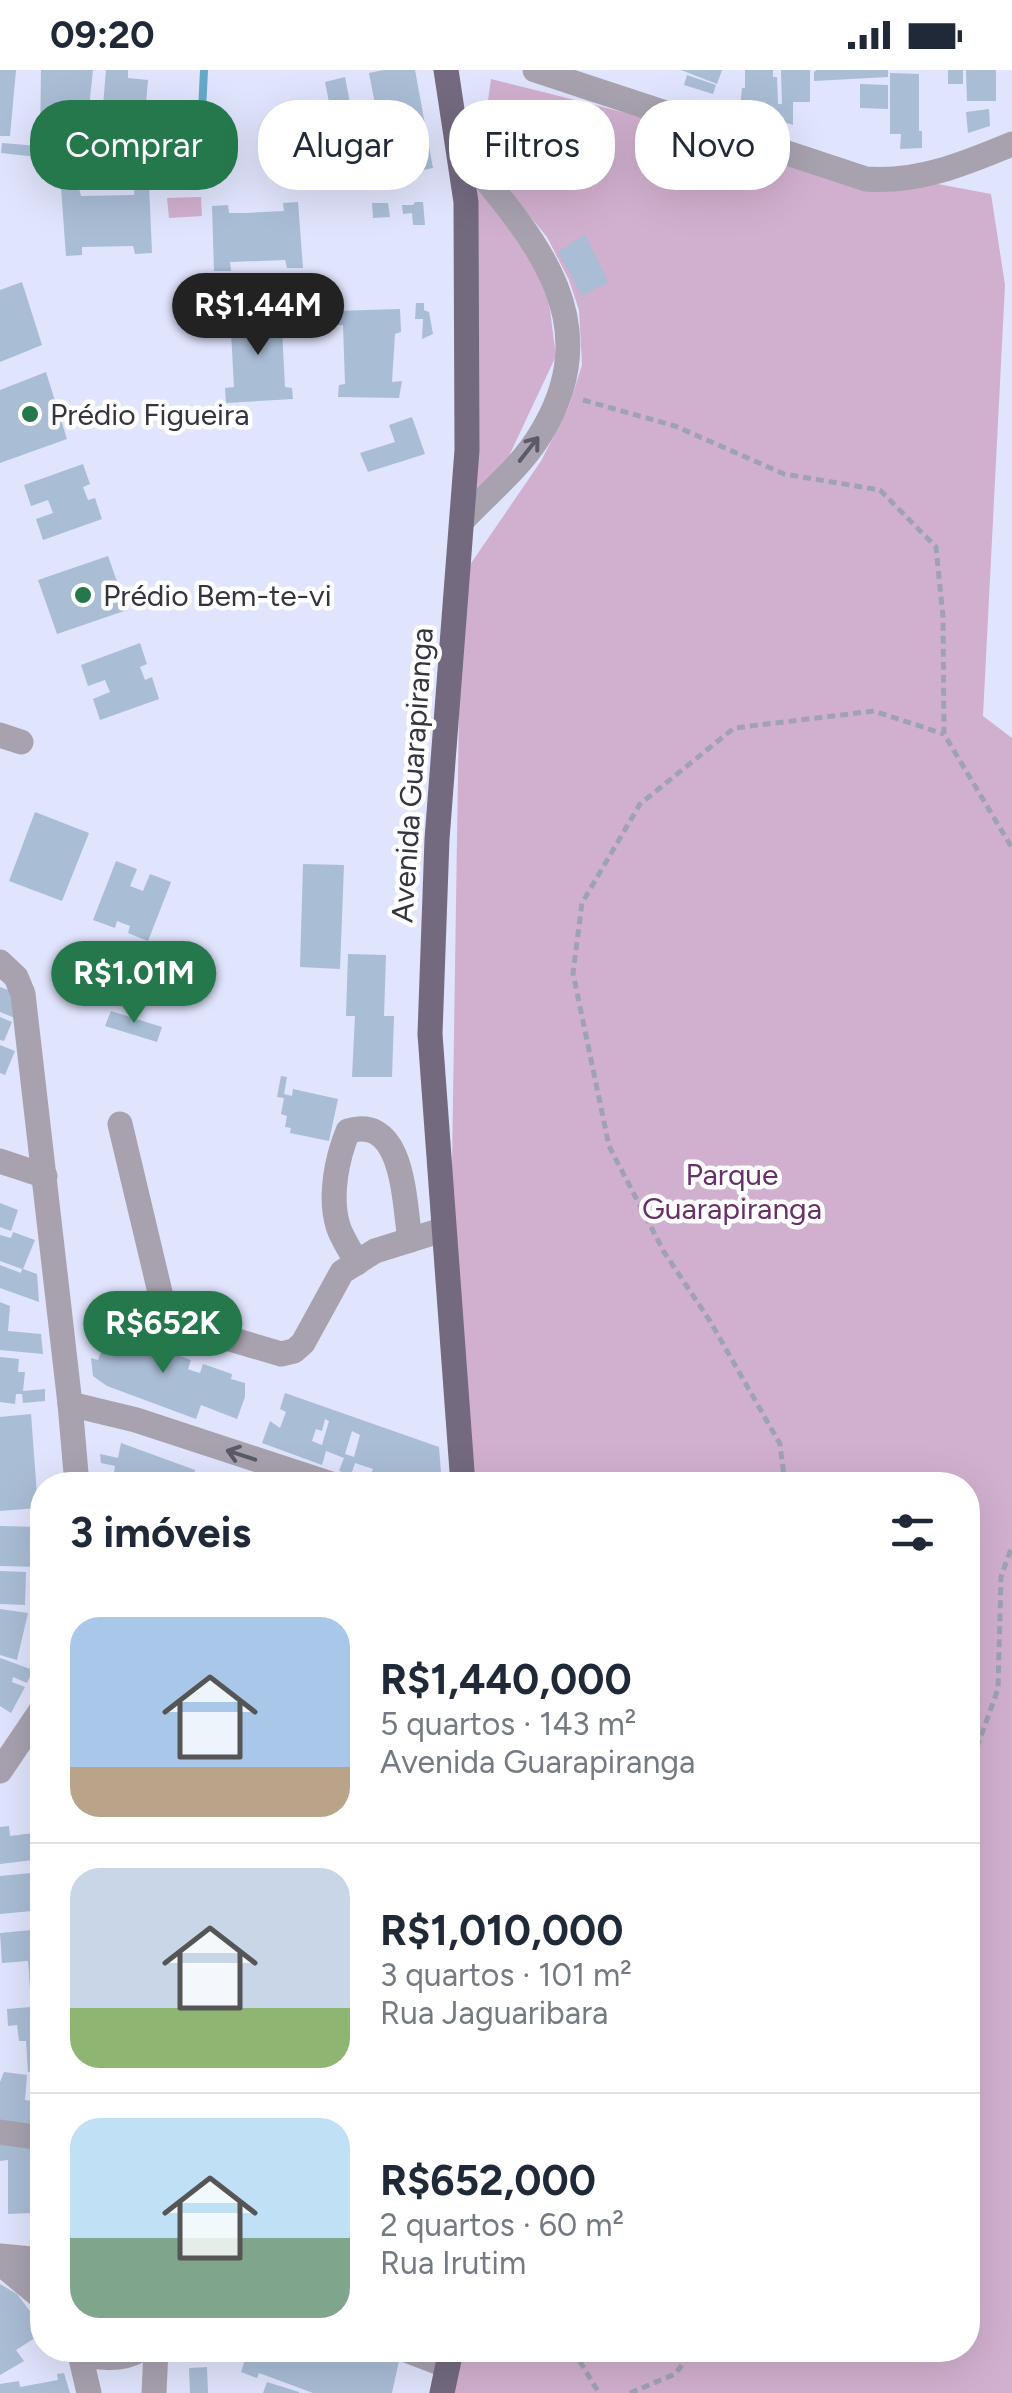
<!DOCTYPE html>
<html lang="pt">
<head>
<meta charset="utf-8">
<style>
	body { margin:0; font-family:Figtree,sans-serif; background:#f2f2f3; color:#1f2937; height:100vh; display:flex; flex-direction:column; font-size:38px; white-space:nowrap }
	* { box-sizing:border-box; margin:0 }
	p { font-size:32px; color:#747a83 }
	.icon { flex:none; width:55px; height:55px; fill:none; stroke:currentColor; stroke-width:2; stroke-linecap:round; stroke-linejoin:round }
	.map { position:relative; flex:1; overflow:hidden }
	.side { position:absolute; left:30px; top:1402px; width:950px; height:890px; display:flex; flex-direction:column; background:#fff; border-radius:40px; box-shadow:0 10px 40px #0002 }
	.side>* { flex:none }
	.hud { position:absolute; left:30px; top:30px; width:952px; height:90px; display:flex; gap:20px }
	.price { position:absolute; translate:-50% -85px; padding:0 22px; border-radius:35px; background:#24784b; color:#fff; font-size:32px; line-height:65px; filter:drop-shadow(0 2px 5px #0008) }
	.price::after { content:''; position:absolute; left:50%; top:60px; width:30px; height:22px; margin-left:-15px; background:inherit; clip-path:polygon(0 0,100% 0,50% 100%) }
	.price.active { background:#222; color:#fff }
	ul { padding:0; list-style:none }
	li { display:flex; align-items:center; gap:30px; height:250px; padding:0 40px }
	li+li { border-top:2px solid #e0e1e3 }
	li span { display:grid; place-items:center; flex:none; width:280px; height:200px; border-radius:30px; color:#555 }
	li>.icon { margin-inline-start:auto }
	span .icon { width:120px; height:120px; fill:#fffc; stroke-width:1 }
	li b { font-size:42px }
	h2 { display:flex; justify-content:space-between; align-items:center; height:120px; padding:0 40px; font-size:42px }
	.tag { padding:0 35px; border-radius:40px; background:#fff; box-shadow:0 10px 40px #0002; font-size:35px; line-height:90px }
	.tag.active { background:#24784b; color:#fff }
	.status { display:flex; justify-content:space-between; align-items:center; height:70px; padding:0 50px; background:#fff; direction:ltr }
	.status svg { height:28px; fill:currentColor }
	.map>svg:first-child { display:block }
</style>
</head>
<body>
<div class="status"><b>09:20</b><svg viewBox="0 0 49 12"><path d="M0 12V9h3v3zM5 12V6h3v6zM10 12V3h3v9zM15 12V0h3v12zM26 1h20v11H26zM47 4h2v5h-2z"/></svg></div>
<div class="map">
<svg width="1012" height="2323" viewBox="0 0 1012 2323">
	<rect width="100%" height="100%" fill="#e0e4fc"/>
	<g fill="#d1b0cf">
		<path d="M491,9L826,93L991,124L1005,215L983,646L1012,668V2323H450L461,2280H968V1415H468L451,1159L461,508L541,391L569,336L582,295L579,240L569,210L547,167L509,121L482,73Z"/>
		<path d="M472,113L545,202L556,286L509,386L478,419L471,414Z"/>
		<path d="M201,127L202,146L169,148L167,128Z"/>
	</g>
	<g fill="none" stroke-linecap="round" stroke-linejoin="round">
		<path stroke="#64a9ca" stroke-width="8" d="M199,103L204,0"/>
	</g>
	<g fill="#a9bdd5" fill-rule="evenodd">
		<path d="M0,0H16L10,66H0Z"/>
		<path d="M41,0H93L84,86L54,77H40Z"/>
		<path d="M106,0H128V8L148,10L142,80L121,78L123,87L99,84Z"/>
		<path d="M384,0H415L433,98L389,107L369,3Z"/>
		<path d="M681,0H722L717,14Z"/>
		<path d="M745,0H773V7H777L778,34H782L781,0H810V32H793V55L740,38L742,18H745Z"/>
		<path d="M817,0H888V7L814,11V2Z"/>
		<rect x="948" y="0" width="15" height="14"/>
		<path d="M966,0H996V31H967Z"/>
		<path d="M890,3L919,4V61H922V78L900,79L901,64H890Z"/>
		<path d="M687,5L716,15L713,24L684,15Z"/>
		<path d="M345,7L362,95L342,99L325,12Z"/>
		<path d="M860,14L888,15V39L860,38Z"/>
		<path d="M989,39L990,56L968,63L966,42Z"/>
		<path d="M175,62L186,63L183,102L145,98L146,85L172,88Z"/>
		<path d="M2,73L38,76L37,87L1,83Z"/>
		<path d="M135,114H149L152,183L135,184L133,176L82,177V185L66,186L61,118H79L81,126L134,125Z"/>
		<path d="M298,132L303,198H287L285,190L230,192L231,201H214L212,136L228,135L229,143H247L284,141L283,133Z"/>
		<path d="M415,132H423L425,155H413L412,143L403,144L402,135H413Z"/>
		<path d="M372,133H388L390,147L373,148Z"/>
		<path d="M585,164L608,212L582,226L558,182Z"/>
		<path d="M22,212L42,275L0,292V220Z"/>
		<path d="M416,233H424V240L429,242L433,264L422,269L423,249H415Z"/>
		<path d="M400,239L401,262L395,264L392,312L402,311L399,328L338,327L339,315L345,314L343,255H337L335,241Z"/>
		<path d="M289,244L290,259H282L285,317L292,318L293,329L226,333L225,318L234,317L231,262L226,261L225,245Z"/>
		<path d="M46,302L67,369L0,393V320Z"/>
		<path d="M412,347L425,384L368,402L360,383L395,372L389,355Z"/>
		<path d="M83,394L90,414L83,417L88,430L95,428L102,449L43,470L36,449L53,443L48,430L31,436L24,415Z"/>
		<path d="M108,486L127,540L57,564L38,510Z"/>
		<path d="M140,573L147,594L140,597L145,610L152,607L159,629L100,650L93,629L110,622L105,610L88,616L81,595Z"/>
		<path d="M35,742L89,763L62,831L9,811Z"/>
		<path d="M116,791L137,799L130,816L143,821L150,804L171,812L148,871L128,863L130,856L117,851L115,858L93,850Z"/>
		<path d="M303,794L344,795L340,899L300,897Z"/>
		<path d="M348,884L386,885L384,946H394L392,1007H352L355,946H346Z"/>
		<path d="M0,917L11,921L15,948L0,942Z"/>
		<path d="M111,941L162,957L157,972L105,956Z"/>
		<path d="M0,947L12,952L4,971L0,970Z"/>
		<path d="M0,975L15,981L5,1005L0,1003Z"/>
		<path d="M281,1006L287,1007L284,1024L292,1026L293,1019L338,1029L329,1071L290,1063L291,1058L285,1057L287,1046L281,1044L284,1028L277,1027Z"/>
		<path d="M0,1133L18,1140L11,1161L0,1157Z"/>
		<path d="M13,1162L35,1170L23,1199L37,1204L39,1232L0,1218V1195L21,1203L22,1199L0,1191V1165L11,1168Z"/>
		<path d="M0,1232L10,1236L8,1261L41,1264L43,1284L0,1280Z"/>
		<path d="M88,1251L126,1265L123,1274L131,1277L134,1268L191,1290L188,1299L193,1301L200,1303L203,1294L232,1304L231,1309L245,1313V1327L237,1349L201,1335L196,1349L107,1316L93,1306L91,1288L98,1290L103,1277L90,1271Z"/>
		<path d="M0,1287L19,1289L18,1302H25L23,1321L45,1319V1331L23,1333L22,1324H16L15,1334L0,1332Z"/>
		<path d="M285,1323L439,1377L442,1415H418L394,1406L391,1415H378L368,1411L373,1399L355,1393L351,1405L339,1401L344,1388L326,1381L322,1395L262,1373L270,1351L280,1358L286,1342L280,1339ZM325,1349L329,1351L322,1375L312,1371L316,1359L322,1361ZM352,1361L360,1365L354,1387L345,1384Z"/>
		<path d="M31,1344L38,1438L0,1441V1347Z"/>
		<path d="M121,1373L195,1400L193,1415H112L115,1396L101,1393L100,1384L118,1388Z"/>
		<path d="M0,1456L40,1457L42,1497L0,1496Z"/>
		<path d="M0,1501L26,1502L25,1535L0,1534Z"/>
		<path d="M0,1539L28,1543L17,1590L0,1585Z"/>
		<path d="M0,1588L33,1600L27,1613L13,1607L12,1612L25,1617L11,1643L0,1636Z"/>
		<path d="M9,1756L10,1766L42,1762V1789L0,1794V1757Z"/>
		<path d="M42,1802V1840L0,1844V1806Z"/>
		<path d="M42,1853V1885L38,1891L39,1900L42,1899V1931L31,1932L28,1891L2,1893L0,1863L32,1860L31,1855Z"/>
		<path d="M42,1936V2001L28,2002L26,1971H19L17,1955L8,1956L7,1939Z"/>
		<path d="M4,2002L27,2005L25,2030L33,2031L29,2058L0,2053V2012Z"/>
		<path d="M40,2005H42V2060L32,2059Z"/>
		<path d="M0,2069L40,2075L41,2090H37L42,2170L33,2169L32,2143L8,2144V2090L0,2091Z"/>
		<path d="M0,2214L17,2224L42,2257V2280L35,2268L16,2280L24,2291L0,2305Z"/>
		<path d="M248,2280H368L399,2291L392,2323H313L259,2303L257,2308L241,2302Z"/>
		<path d="M207,2297L208,2323H190L189,2298Z"/>
		<path d="M64,2303L70,2323H0V2314L19,2311L20,2317L58,2310L57,2304Z"/>
		<path d="M267,2312L299,2322V2323H263Z"/>
	</g>
	<g fill="none" stroke-linecap="round" stroke-linejoin="round">
		<g stroke="#9fa2b5" stroke-width="5" stroke-dasharray="8 5" stroke-linecap="butt">
			<path d="M583,330L675,356L784,404L880,420L936,477L943,547L944,664L1012,778"/>
			<path d="M785,1415L780,1374L710,1251L664,1182L609,1076L573,903L582,833L640,734L734,658L874,641L944,664"/>
			<path d="M968,1702L998,1619L1001,1507L1012,1476"/>
			<path d="M573,2280L599,2323"/>
			<path d="M630,2323L675,2304L694,2280"/>
		</g>
		<g stroke="#a7a2ae" stroke-width="25">
			<path d="M535,0L866,109C918,113 964,94 1012,74"/>
			<path d="M461,81C533,166 611,251 540,365C520,398 489,422 463,450"/>
			<path d="M0,665L21,672"/>
			<path d="M0,892L16,907L23,924L70,1334L77,1415"/>
			<path d="M120,1054L164,1239L196,1259L281,1284L294,1281L303,1273L342,1202L375,1181L442,1160"/>
			<path d="M0,1091L45,1106"/>
			<path d="M357,1193C351,1181 342,1169 338,1156C329,1126 337,1088 348,1061C405,1044 404,1134 410,1170"/>
			<path d="M70,1334L136,1350L334,1415"/>
			<path d="M0,1701L42,1639"/>
			<path d="M0,2062L42,2068"/>
			<path d="M0,2186L42,2190"/>
			<path d="M0,2193L42,2228"/>
			<path d="M79,2280L89,2323"/>
			<path d="M406,2280L448,2296"/>
			<path d="M80,2284C101,2288 120,2291 140,2280"/>
			<path d="M154,2323L156,2280"/>
		</g>
		<g stroke="#736a80" stroke-width="25">
			<path d="M446,0L466,132L467,380L437,769L430,964L463,1415"/>
			<path d="M442,2323L451,2280"/>
		</g>
	</g>
	<defs><path id="oneway-shaft" d="M-6 0H5M1.5-3L5.5 0L1.5 3" fill="none" stroke-width="1.6" stroke-linecap="round" stroke-linejoin="round" transform="scale(2.5)"/></defs>
	<g stroke="#5c5a66">
		<use href="#oneway-shaft" transform="translate(529 379) rotate(-52)"/>
		<use href="#oneway-shaft" transform="translate(241 1385) rotate(-162)"/>
	</g>
	<g fill="#24784b" stroke="#fff" stroke-width="4">
		<circle cx="30" cy="344" r="10"/>
		<circle cx="83" cy="525" r="10"/>
	</g>
	<g text-anchor="middle" dominant-baseline="central" stroke-width="9" stroke-linejoin="round" paint-order="stroke">
		<g font-size="30" fill="#333440" stroke="#fff" text-anchor="start">
			<text x="50" y="344">Prédio Figueira</text>
			<text x="103" y="525">Prédio Bem-te-vi</text>
		</g>
		<g font-size="30" fill="#333440" stroke="#fff">
			<text transform="translate(412 705) rotate(-86)">Avenida Guarapiranga</text>
		</g>
		<g font-size="30" fill="#682e67" stroke="#fff">
			<text x="732" y="1104">Parque<tspan x="732" dy="34">Guarapiranga</tspan></text>
		</g>
	</g>
</svg>
<b class="price active" style="left:258px;top:288px">R$1.44M</b>
<b class="price" style="left:134px;top:956px">R$1.01M</b>
<b class="price" style="left:163px;top:1306px">R$652K</b>
<div class="hud">
<a class="tag active">Comprar</a>
<a class="tag">Alugar</a>
<a class="tag">Filtros</a>
<a class="tag">Novo</a>
</div>
<section class="side">
<h2>3 imóveis<svg class="icon" aria-label="filters" viewBox="0 0 24 24"><path d="M4 7h16M4 17h16"/><circle cx="9" cy="7" r="2"/><circle cx="15" cy="17" r="2"/></svg></h2>
<ul>
<li><span style="background:linear-gradient(#a9c7e8 75%,#b9a48a 0)"><svg class="icon" aria-label="home" viewBox="0 0 24 24"><path d="M3 11l9-7 9 7M6 9v11h12V9"/></svg></span><div><b>R$1,440,000</b><p>5 quartos · 143 m²</p><p>Avenida Guarapiranga</p></div></li>
<li><span style="background:linear-gradient(#c9d6e8 70%,#8fb573 0)"><svg class="icon" aria-label="home" viewBox="0 0 24 24"><path d="M3 11l9-7 9 7M6 9v11h12V9"/></svg></span><div><b>R$1,010,000</b><p>3 quartos · 101 m²</p><p>Rua Jaguaribara</p></div></li>
<li><span style="background:linear-gradient(#bfe0f5 60%,#7fa58c 0)"><svg class="icon" aria-label="home" viewBox="0 0 24 24"><path d="M3 11l9-7 9 7M6 9v11h12V9"/></svg></span><div><b>R$652,000</b><p>2 quartos · 60 m²</p><p>Rua Irutim</p></div></li>
</ul>
</section>
</div>
</body>
</html>
